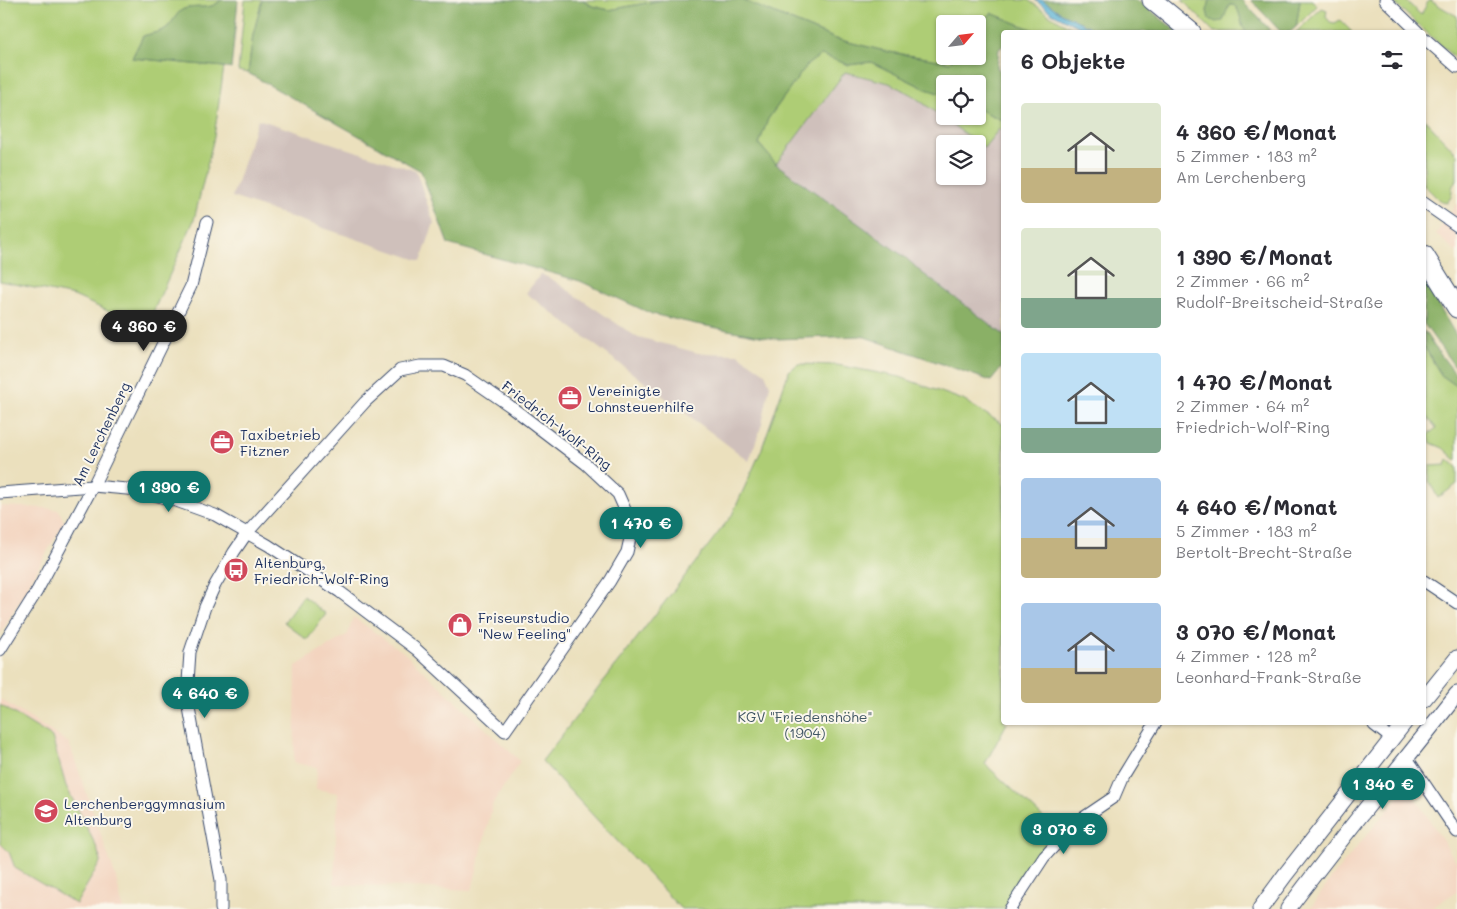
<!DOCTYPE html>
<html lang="de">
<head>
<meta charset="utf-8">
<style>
	body { margin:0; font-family:Mali,sans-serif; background:#f2f2f3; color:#2b2b33; height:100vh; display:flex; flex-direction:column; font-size:19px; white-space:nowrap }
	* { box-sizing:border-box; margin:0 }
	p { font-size:16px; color:#7c7c81 }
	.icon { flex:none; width:28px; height:28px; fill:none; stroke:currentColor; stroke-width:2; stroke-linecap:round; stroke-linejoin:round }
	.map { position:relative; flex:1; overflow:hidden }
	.drawer { position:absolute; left:1001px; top:30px; width:425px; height:695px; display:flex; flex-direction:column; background:#fff; border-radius:5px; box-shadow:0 1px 4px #0004 }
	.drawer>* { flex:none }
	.needle { width:32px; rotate:62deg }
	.controls { position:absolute; left:936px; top:15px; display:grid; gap:10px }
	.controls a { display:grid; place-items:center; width:50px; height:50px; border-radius:5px; background:#fff; box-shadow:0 1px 4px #0004; font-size:25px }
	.price { position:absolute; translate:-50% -42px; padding:0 11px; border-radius:18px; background:#0f766e; color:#fff; font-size:16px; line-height:32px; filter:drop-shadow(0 1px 2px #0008) }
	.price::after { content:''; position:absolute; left:50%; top:30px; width:15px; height:11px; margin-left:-8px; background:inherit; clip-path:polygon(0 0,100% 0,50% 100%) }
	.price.on { background:#222; color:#fff }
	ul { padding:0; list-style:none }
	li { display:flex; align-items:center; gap:15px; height:125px; padding:0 20px }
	li span { display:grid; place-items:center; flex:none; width:140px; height:100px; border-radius:5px; color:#555 }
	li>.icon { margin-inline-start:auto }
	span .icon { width:60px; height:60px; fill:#fffc; stroke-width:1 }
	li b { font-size:21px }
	h2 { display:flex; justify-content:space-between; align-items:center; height:60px; padding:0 20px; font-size:21px }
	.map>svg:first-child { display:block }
</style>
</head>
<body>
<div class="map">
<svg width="1457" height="909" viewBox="0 0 1457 909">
	<rect width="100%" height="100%" fill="#fbf7ec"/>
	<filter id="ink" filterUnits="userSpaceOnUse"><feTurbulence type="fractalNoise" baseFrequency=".02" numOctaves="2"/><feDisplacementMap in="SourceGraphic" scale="10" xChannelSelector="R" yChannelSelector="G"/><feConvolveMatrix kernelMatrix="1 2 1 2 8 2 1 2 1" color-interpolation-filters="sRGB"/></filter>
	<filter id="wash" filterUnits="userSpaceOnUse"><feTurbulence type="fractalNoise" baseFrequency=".0096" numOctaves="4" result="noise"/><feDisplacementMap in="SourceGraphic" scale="20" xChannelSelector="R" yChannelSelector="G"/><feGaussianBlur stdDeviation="1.12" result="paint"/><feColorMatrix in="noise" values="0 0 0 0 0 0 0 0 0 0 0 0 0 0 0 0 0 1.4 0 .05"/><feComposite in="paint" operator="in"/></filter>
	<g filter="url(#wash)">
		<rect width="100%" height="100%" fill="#ebe0bd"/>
		<g fill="#f3d4bf">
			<path d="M1457,203V253L1436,234Z"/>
			<path d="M0,506L46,508L59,510L64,522L0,635Z"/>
			<path d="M353,617L403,652L520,761L493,803L472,890L334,884L338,793L316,789L317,767L294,763L296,666L348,634Z"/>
			<path d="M0,699L69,743L116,878L123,909H0Z"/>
			<path d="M1406,793L1412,795L1418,802L1457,863V891L1430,909H1310L1336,872L1401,794Z"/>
		</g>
		<g fill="#cfc0bb" fill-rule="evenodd">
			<path d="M821,54L945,95V116H978V109L1004,121V335L921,272L906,258L776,164L759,144ZM945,144H978V176H945Z"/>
			<path d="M258,119L416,171L434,223L421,261L232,197Z"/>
			<path d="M541,274L553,280L635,336L698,353L738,354L765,373L770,385L762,424L749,461L526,293Z"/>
		</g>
		<g fill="#aecd74" stroke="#647e69">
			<path d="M0,0H221C211,11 197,5 184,9C176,12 173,24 165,29C159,32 150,34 143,36L132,58L224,67L214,137L194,220L146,328L74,296L0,281Z"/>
			<path d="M245,0H262L253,35L248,73L238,71Z"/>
			<path d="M583,0H662L609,10L592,6Z"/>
			<path d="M742,0H1028L1051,16L1079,32H1038L991,13L978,29V24H945V56H955L950,62L889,52L836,39Z"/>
			<path d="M1182,0H1210L1207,11L1209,18L1226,12L1229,5H1234C1242,12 1240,24 1246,32H1214Z"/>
			<path d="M1299,0H1312L1317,6L1296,27L1300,1Z"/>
			<path d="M1391,0H1405L1421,15L1429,0L1457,16V60Z"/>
			<path d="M1322,8L1327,10L1326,17L1330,22L1335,23L1340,20L1352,32H1296Z"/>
			<path d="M821,54L849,65L871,62L926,89L945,95V116H978V109L1004,121V132L999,129L984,148L912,95L889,83L845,72L776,164L759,144L768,119L807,65Z"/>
			<path d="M1424,119L1457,154V181C1450,186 1453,191 1451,197C1450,199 1448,201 1447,203L1441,202L1424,185Z"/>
			<path d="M1424,346L1441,375L1454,384L1457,388V461L1443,448L1431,443L1428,435L1436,428L1424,413Z"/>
			<path d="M798,364L837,365L900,377L963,400L1004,425V722L1007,723L985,764L1055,829L1004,909H681L542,761L732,515L761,451L789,371Z"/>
			<path d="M1448,459L1457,467V484L1438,498L1429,481L1430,466L1446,465Z"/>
			<path d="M303,596L326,614L307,640L284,622Z"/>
			<path d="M0,705L52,737L66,786L96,846L101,861L76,904L15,868L9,852L0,843Z"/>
		</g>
		<g fill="#8ab066" stroke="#527062">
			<path d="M221,0H238L231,69L224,67L132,58L143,36C150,34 159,32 165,29C173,24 176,12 184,9C197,5 211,11 221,0Z"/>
			<path d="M262,0H583L592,6L609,10L662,0H742L836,39L889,52L950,62L955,56H978V29L991,13L1038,32H1004V45L999,49L997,67L1004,76V121L978,109V84H945V95L926,89L871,62L849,65L821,55L807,65L768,119L759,144L776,164L906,258L921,272L1004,335V365L991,381L862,336L776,339L696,324L652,314L580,281L448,244L421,171L248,73L253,35Z"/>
			<path d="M1042,0H1137L1178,32H1097L1088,26L1063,14Z"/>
			<path d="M1210,0H1242L1270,30L1263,32H1246C1239,24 1242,12 1234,5H1229L1223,21L1216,22L1209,19L1207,11Z"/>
			<path d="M1251,0L1275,1L1299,0L1300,1L1296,27L1290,32H1281Z"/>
			<path d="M1424,281L1457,337V370L1424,324Z"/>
			<path d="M1424,331L1434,346L1457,376V388L1454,384L1441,375L1424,346Z"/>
		</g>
		<path fill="#57b1d4" stroke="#397099" d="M1035,0H1042L1063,14L1088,26L1097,32H1089L1052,13Z"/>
	</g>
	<g filter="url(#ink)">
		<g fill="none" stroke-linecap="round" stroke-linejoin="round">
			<defs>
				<g id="minor">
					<path d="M1385,0L1418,32"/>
					<path d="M1424,38L1457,67"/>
					<path d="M1424,203L1457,226"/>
					<path d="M0,493L93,486L138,490L179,502L215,515L268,545L340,592L416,649L505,731L610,581L627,552L631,534L626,512L618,494L586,464L510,406L465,375L444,366H420L400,370L365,402L247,533L234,552L215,585L205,607L190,652L187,697L221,880V909"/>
					<path d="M1424,581L1457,603"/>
					<path d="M0,650L37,591L93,486L191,286L207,222"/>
					<path d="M1373,722L1374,725L1392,739"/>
					<path d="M1407,758L1457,832"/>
					<path d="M1010,909L1044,857L1077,822L1114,797L1123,776L1156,722"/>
				</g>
				<g id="tertiary">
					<path d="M1424,699L1457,658"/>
					<path d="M1260,909L1285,875L1405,722"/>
					<path d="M1288,909C1342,836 1401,766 1457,694"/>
				</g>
				<g id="primary">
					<path d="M1152,0L1191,32"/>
					<path d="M1424,255L1457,308"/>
				</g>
			</defs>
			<use href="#minor" stroke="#3a4a6c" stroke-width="13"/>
			<use href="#tertiary" stroke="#3a4a6c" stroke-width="17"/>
			<use href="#primary" stroke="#3a4a6c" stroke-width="21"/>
			<use href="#minor" stroke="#fff" stroke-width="11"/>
			<use href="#tertiary" stroke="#fff" stroke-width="15"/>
			<use href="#primary" stroke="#fff" stroke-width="19"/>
		</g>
	</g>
	<defs>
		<symbol id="office-disc" viewBox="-11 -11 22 22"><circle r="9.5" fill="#d1495b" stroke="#fbf7ec"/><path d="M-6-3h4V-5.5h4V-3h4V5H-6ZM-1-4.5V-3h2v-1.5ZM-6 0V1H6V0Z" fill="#fff"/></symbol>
		<symbol id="bus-disc" viewBox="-11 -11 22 22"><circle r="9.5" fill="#d1495b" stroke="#fbf7ec"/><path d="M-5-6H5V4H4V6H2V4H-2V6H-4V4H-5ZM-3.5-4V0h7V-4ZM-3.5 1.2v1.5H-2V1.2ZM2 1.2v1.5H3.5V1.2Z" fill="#fff"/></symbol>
		<symbol id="shop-disc" viewBox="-11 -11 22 22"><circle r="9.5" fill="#d1495b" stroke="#fbf7ec"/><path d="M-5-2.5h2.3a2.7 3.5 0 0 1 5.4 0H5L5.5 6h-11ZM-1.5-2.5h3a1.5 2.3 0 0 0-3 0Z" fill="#fff"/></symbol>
		<symbol id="school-disc" viewBox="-11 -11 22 22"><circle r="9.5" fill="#d1495b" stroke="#fbf7ec"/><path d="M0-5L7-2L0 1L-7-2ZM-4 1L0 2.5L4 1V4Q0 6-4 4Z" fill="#fff"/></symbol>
	</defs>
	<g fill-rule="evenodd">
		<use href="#office-disc" x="556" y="384" width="28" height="28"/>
		<use href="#office-disc" x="208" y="428" width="28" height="28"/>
		<use href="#bus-disc" x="222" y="556" width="28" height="28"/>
		<use href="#shop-disc" x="446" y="611" width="28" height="28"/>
		<use href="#school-disc" x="32" y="797" width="28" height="28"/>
	</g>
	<g text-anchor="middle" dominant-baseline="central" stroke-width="4" stroke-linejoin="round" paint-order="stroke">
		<g font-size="14" fill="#1b2f5e" stroke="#fbf7ec" text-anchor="start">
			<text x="588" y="390">Vereinigte<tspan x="588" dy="16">Lohnsteuerhilfe</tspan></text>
			<text x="240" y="434">Taxibetrieb<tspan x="240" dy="16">Fitzner</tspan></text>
			<text x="254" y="562">Altenburg,<tspan x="254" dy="16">Friedrich-Wolf-Ring</tspan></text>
			<text x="478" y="617">Friseurstudio<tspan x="478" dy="16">"New Feeling"</tspan></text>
			<text x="64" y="803">Lerchenberggymnasium<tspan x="64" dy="16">Altenburg</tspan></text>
		</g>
		<g font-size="14" fill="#1b2f5e" stroke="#fbf7ec">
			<text transform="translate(557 425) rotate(38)">Friedrich-Wolf-Ring</text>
			<text transform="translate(101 434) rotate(-64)">Am Lerchenberg</text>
		</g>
		<g font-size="14" fill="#405664" stroke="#fbf7ec">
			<text x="805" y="716">KGV "Friedenshöhe"<tspan x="805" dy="16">(1904)</tspan></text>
		</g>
	</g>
</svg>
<div class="controls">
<a><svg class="needle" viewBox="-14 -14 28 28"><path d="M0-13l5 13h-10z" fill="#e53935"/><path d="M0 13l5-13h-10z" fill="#7c7c81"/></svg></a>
<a><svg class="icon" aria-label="locate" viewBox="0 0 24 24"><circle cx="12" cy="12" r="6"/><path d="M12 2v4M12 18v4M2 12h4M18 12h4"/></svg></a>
<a><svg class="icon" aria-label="layers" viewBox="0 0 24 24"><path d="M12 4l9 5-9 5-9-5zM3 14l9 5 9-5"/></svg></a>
</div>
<b class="price on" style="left:144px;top:352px">4 360 €</b>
<b class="price" style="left:169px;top:513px">1 390 €</b>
<b class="price" style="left:641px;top:549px">1 470 €</b>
<b class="price" style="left:205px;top:719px">4 640 €</b>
<b class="price" style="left:1383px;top:810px">1 340 €</b>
<b class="price" style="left:1064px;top:855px">3 070 €</b>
<section class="drawer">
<h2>6 Objekte<svg class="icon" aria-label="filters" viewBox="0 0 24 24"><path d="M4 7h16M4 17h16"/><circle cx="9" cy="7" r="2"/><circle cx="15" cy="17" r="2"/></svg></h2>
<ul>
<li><span style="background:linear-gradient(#dfe7d0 65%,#c2b280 0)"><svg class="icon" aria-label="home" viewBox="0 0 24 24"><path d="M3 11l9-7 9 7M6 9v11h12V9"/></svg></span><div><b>4 360 €/Monat</b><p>5 Zimmer · 183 m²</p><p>Am Lerchenberg</p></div></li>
<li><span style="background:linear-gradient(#dfe7d0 70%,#7fa58c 0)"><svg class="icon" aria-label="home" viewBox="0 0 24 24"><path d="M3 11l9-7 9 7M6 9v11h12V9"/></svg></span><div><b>1 390 €/Monat</b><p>2 Zimmer · 66 m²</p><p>Rudolf-Breitscheid-Straße</p></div></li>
<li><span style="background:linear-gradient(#bfe0f5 75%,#7fa58c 0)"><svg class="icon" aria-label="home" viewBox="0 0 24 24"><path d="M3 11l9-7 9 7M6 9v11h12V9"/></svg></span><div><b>1 470 €/Monat</b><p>2 Zimmer · 64 m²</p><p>Friedrich-Wolf-Ring</p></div></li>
<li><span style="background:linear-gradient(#a9c7e8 60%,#c2b280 0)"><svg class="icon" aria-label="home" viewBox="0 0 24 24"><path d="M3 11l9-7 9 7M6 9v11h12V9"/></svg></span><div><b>4 640 €/Monat</b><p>5 Zimmer · 183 m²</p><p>Bertolt-Brecht-Straße</p></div></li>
<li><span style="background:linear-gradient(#a9c7e8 65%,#c2b280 0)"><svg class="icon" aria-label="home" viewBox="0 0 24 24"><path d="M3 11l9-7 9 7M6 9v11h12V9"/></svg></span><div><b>3 070 €/Monat</b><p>4 Zimmer · 128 m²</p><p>Leonhard-Frank-Straße</p></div></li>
</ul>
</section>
</div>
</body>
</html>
